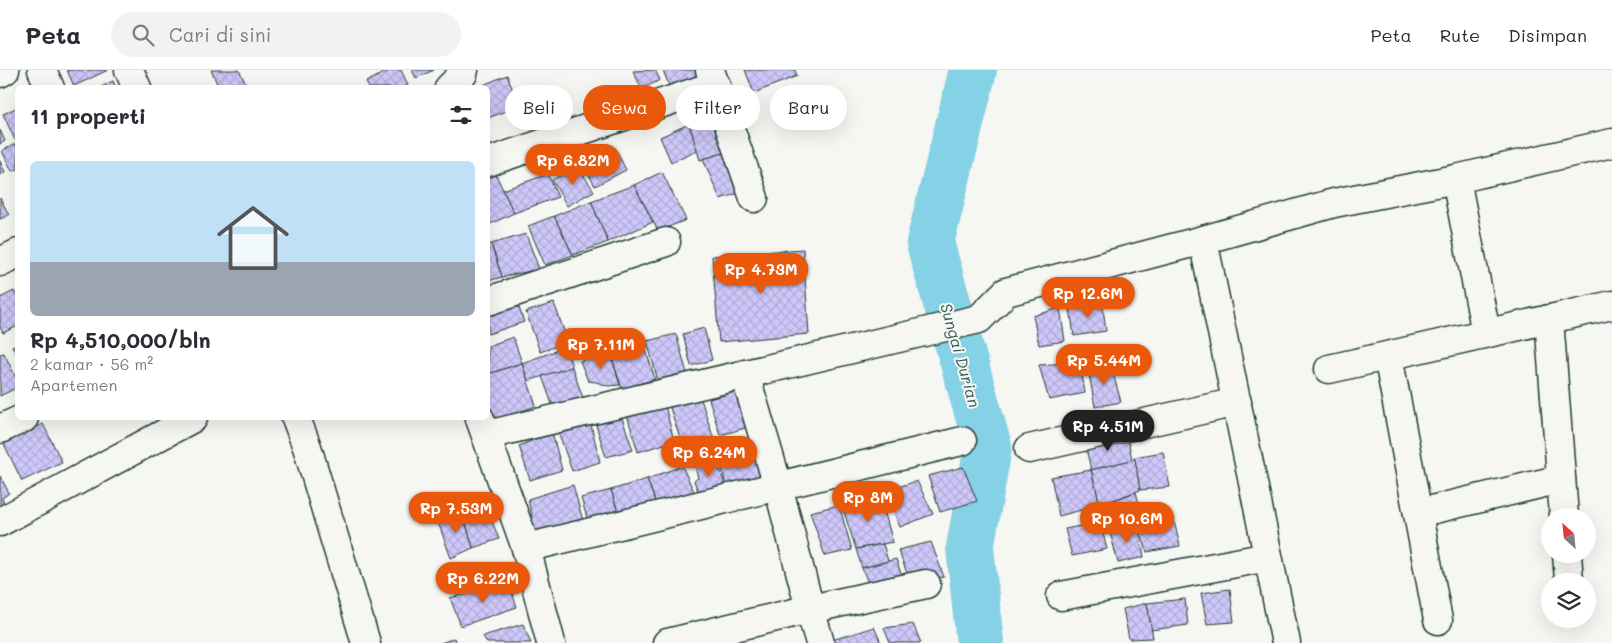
<!DOCTYPE html>
<html lang="id">
<head>
<meta charset="utf-8">
<style>
	body { margin:0; font-family:Mali,sans-serif; background:#f2f2f3; color:#2b2b33; height:100vh; display:flex; flex-direction:column; font-size:19px; white-space:nowrap }
	* { box-sizing:border-box; margin:0 }
	p { font-size:16px; color:#7c7c81 }
	.icon { flex:none; width:28px; height:28px; fill:none; stroke:currentColor; stroke-width:2; stroke-linecap:round; stroke-linejoin:round }
	.map { position:relative; flex:1; overflow:hidden }
	.sheet { position:absolute; left:15px; top:15px; width:475px; height:335px; display:flex; flex-direction:column; background:#fff; border-radius:8px; box-shadow:0 5px 20px #0002 }
	.sheet>* { flex:none }
	.hud { position:absolute; left:505px; top:15px; width:475px; height:45px; display:flex; gap:10px }
	.needle { width:32px; rotate:333deg }
	.buttons { position:absolute; left:1541px; top:438px; display:grid; gap:10px }
	.buttons a { display:grid; place-items:center; width:55px; height:55px; border-radius:50%; background:#fff; box-shadow:0 5px 20px #0002; font-size:25px }
	.price { position:absolute; translate:-50% -42px; padding:0 11px; border-radius:18px; background:#ea580c; color:#fff; font-size:16px; line-height:32px; filter:drop-shadow(0 1px 2px #0008) }
	.price::after { content:''; position:absolute; left:50%; top:30px; width:15px; height:11px; margin-left:-8px; background:inherit; clip-path:polygon(0 0,100% 0,50% 100%) }
	.price.selected { background:#222; color:#fff }
	ul { padding:0; list-style:none }
	li { display:grid; align-content:center; gap:10px; height:265px; padding:0 15px }
	li+li { border-top:1px solid #e1e1e2 }
	li span { display:grid; place-items:center; height:155px; border-radius:8px; color:#555 }
	li>.icon { margin-inline-start:auto }
	span .icon { width:90px; height:90px; fill:#fffc; stroke-width:1 }
	li b { font-size:21px }
	h2 { display:flex; justify-content:space-between; align-items:center; height:60px; padding:0 15px; font-size:21px }
	.tag { padding:0 18px; border-radius:22px; background:#fff; box-shadow:0 5px 20px #0002; font-size:18px; line-height:45px }
	.tag.selected { background:#ea580c; color:#fff }
	header { display:flex; align-items:center; gap:30px; box-sizing:border-box; height:70px; padding:0 25px; background:#fff; border-bottom:1px solid #e1e1e2 }
	header strong { font-size:24px }
	nav { display:flex; gap:28px; margin-inline-start:auto; font-size:18px }
	.search { width:350px; height:45px; background:#f2f2f3; display:flex; align-items:center; gap:12px; box-sizing:border-box; padding:0 18px; border-radius:28px; color:#7c7c81; font-size:19px }
	.map>svg:first-child { display:block }
</style>
</head>
<body>
<header>
<strong>Peta</strong>
<div class="search"><svg class="icon" aria-label="search" viewBox="0 0 24 24"><circle cx="10" cy="10" r="6"/><path d="M15 15l6 6"/></svg>Cari di sini</div>
<nav><a>Peta</a><a>Rute</a><a>Disimpan</a></nav>
</header>
<div class="map">
<svg width="1612" height="573" viewBox="0 0 1612 573">
	<defs>
		<pattern id="building-cross-hatch" width="8" height="8" patternUnits="userSpaceOnUse" patternTransform="scale(1.25)"><rect width="8" height="8" fill="#cfc7f9"/><path d="M0 0l8 8M0 8l8-8" fill="none" stroke="#b1acd6"/></pattern>
	</defs>
	<rect width="100%" height="100%" fill="#f6f6f2"/>
	<filter id="ink" filterUnits="userSpaceOnUse"><feTurbulence type="fractalNoise" baseFrequency=".02" numOctaves="2"/><feDisplacementMap in="SourceGraphic" scale="10" xChannelSelector="R" yChannelSelector="G"/><feConvolveMatrix kernelMatrix="1 2 1 2 8 2 1 2 1" color-interpolation-filters="sRGB"/></filter>
	<g filter="url(#ink)">
		<g fill="none" stroke-linecap="round" stroke-linejoin="round">
			<path stroke="#85d1e5" stroke-width="48" d="M973,0L930,173L988,377L970,478L980,573"/>
		</g>
		<g fill="url(#building-cross-hatch)" stroke="#1f3d34">
			<path d="M67,0H108L74,16Z"/>
			<path d="M211,0H239L248,18H219Z"/>
			<path d="M390,0H401L408,15L403,18H369L366,12Z"/>
			<path d="M412,0H434L416,8Z"/>
			<path d="M655,0L660,10L642,19L633,1Z"/>
			<path d="M663,0H695L699,11L671,21Z"/>
			<path d="M745,0H795L797,6L754,23Z"/>
			<path d="M507,5L519,36L488,48V18H476Z"/>
			<path d="M113,11L116,18H99Z"/>
			<path d="M553,22L563,49L531,60L521,33Z"/>
			<path d="M18,37V69L15,70L3,44Z"/>
			<path d="M718,45L727,82L700,90L689,54Z"/>
			<path d="M689,54L697,80L671,92L660,67Z"/>
			<path d="M0,60L5,71L0,74Z"/>
			<path d="M15,74L18,80V99L12,101L2,81Z"/>
			<path d="M615,78L626,100L595,116L584,96Z"/>
			<path d="M727,82L745,121L720,129L703,89Z"/>
			<path d="M0,91L5,102L0,105Z"/>
			<path d="M578,97L594,121L567,136L552,110Z"/>
			<path d="M662,102L686,150L658,161L634,115Z"/>
			<path d="M495,103L514,143L488,155V107Z"/>
			<path d="M548,104L558,127L514,143L503,120Z"/>
			<path d="M634,115L653,152L608,172L591,131Z"/>
			<path d="M0,128L9,145L0,149Z"/>
			<path d="M591,131L608,172L573,185L554,146Z"/>
			<path d="M554,146L573,185L545,195L528,156Z"/>
			<path d="M526,164L539,199L502,207L491,174Z"/>
			<path d="M491,174L502,207L488,211V175Z"/>
			<path d="M803,179L809,264L719,272L712,186Z"/>
			<path d="M14,221L18,228V256L3,263L0,257V228Z"/>
			<path d="M516,229L524,252L488,264V239Z"/>
			<path d="M1102,230L1106,261L1074,266L1070,238Z"/>
			<path d="M554,233L568,272L540,282L526,242Z"/>
			<path d="M1060,238L1065,271L1039,275L1033,246Z"/>
			<path d="M704,258L712,290L691,296L683,264Z"/>
			<path d="M676,264L687,303L658,311L647,271Z"/>
			<path d="M513,267L522,293L488,304V276Z"/>
			<path d="M643,271L655,309L622,319L610,282Z"/>
			<path d="M18,274V287L12,276Z"/>
			<path d="M566,277L572,297L528,311L522,293Z"/>
			<path d="M610,282L620,315L608,316L596,312L588,311L580,291Z"/>
			<path d="M4,283L18,312V317L0,326V284Z"/>
			<path d="M1080,292L1085,323L1049,330L1039,295Z"/>
			<path d="M522,293L536,336L492,351L488,337V304Z"/>
			<path d="M1111,296L1121,332L1095,337L1088,298Z"/>
			<path d="M572,297L583,328L553,337L542,306Z"/>
			<path d="M743,320L753,356L720,365L709,329Z"/>
			<path d="M699,323L716,376L686,386L669,335Z"/>
			<path d="M663,328L674,371L638,382L625,338Z"/>
			<path d="M621,345L633,380L606,387L595,352Z"/>
			<path d="M590,351L600,392L572,401L558,361Z"/>
			<path d="M43,354L62,392L22,411L4,374Z"/>
			<path d="M552,362L562,400L530,410L519,376Z"/>
			<path d="M1123,365L1129,374L1132,390L1091,400L1085,374Z"/>
			<path d="M760,373L771,412L727,421L721,393L731,386L728,374Z"/>
			<path d="M1163,382L1170,417L1140,420L1134,387Z"/>
			<path d="M716,388L727,421L701,428L694,411L698,408L694,392Z"/>
			<path d="M1135,389L1140,420L1100,435L1091,400Z"/>
			<path d="M682,396L697,428L657,437L647,409Z"/>
			<path d="M963,397L977,431L940,442L928,406Z"/>
			<path d="M1091,400L1100,435L1059,446L1051,407Z"/>
			<path d="M0,406L9,423L2,428L5,437L0,439Z"/>
			<path d="M647,409L657,437L620,448L611,420Z"/>
			<path d="M917,411L933,444L900,457L885,421Z"/>
			<path d="M573,415L585,458L537,469L528,429Z"/>
			<path d="M611,420L620,448L590,457L581,428Z"/>
			<path d="M1136,422L1144,453L1110,462L1100,435Z"/>
			<path d="M880,427L893,472L856,479L842,436Z"/>
			<path d="M484,431L499,469L473,478L461,437Z"/>
			<path d="M839,435L852,480L825,486L810,442Z"/>
			<path d="M462,441L473,478L451,488L438,452Z"/>
			<path d="M1173,447L1180,476L1147,482L1138,455Z"/>
			<path d="M1100,452L1107,479L1072,486L1065,459Z"/>
			<path d="M1138,455L1144,487L1118,493L1110,462Z"/>
			<path d="M931,472L944,507L911,513L898,480Z"/>
			<path d="M883,474L888,491L862,498L856,479Z"/>
			<path d="M896,489L906,518L873,525L862,498Z"/>
			<path d="M509,514L517,537L461,556L450,528Z"/>
			<path d="M1230,519L1234,552L1207,554L1201,523Z"/>
			<path d="M1185,529L1188,555L1151,560L1147,533Z"/>
			<path d="M1147,533L1153,568L1129,569L1123,539Z"/>
			<path d="M523,554L531,573H487L483,566Z"/>
			<path d="M913,554L921,573H890L884,558Z"/>
			<path d="M874,557L881,573H830L829,571Z"/>
			<path d="M454,568L456,573H441Z"/>
		</g>
		<g fill="none" stroke-linecap="round" stroke-linejoin="round">
			<defs>
				<g id="minor">
					<path d="M42,0L50,18"/>
					<path d="M129,0L137,18"/>
					<path d="M710,0L754,128"/>
					<path d="M0,3L5,0"/>
					<path d="M449,18L463,4L464,0"/>
					<path d="M488,92L716,15"/>
					<path d="M1456,109L1486,263"/>
					<path d="M1203,170L1286,573"/>
					<path d="M0,192L18,183"/>
					<path d="M488,231L666,172"/>
					<path d="M1549,249L1564,446"/>
					<path d="M1388,286L1438,550"/>
					<path d="M1329,299L1612,235"/>
					<path d="M745,304L778,416L810,539L820,573"/>
					<path d="M296,348L307,377L366,573"/>
					<path d="M480,349L526,478L551,573"/>
					<path d="M0,359L24,348"/>
					<path d="M487,365L979,249L1006,222L1203,170L1334,133L1456,109L1612,73"/>
					<path d="M1029,379L1237,332"/>
					<path d="M1418,443L1561,409"/>
					<path d="M0,452L193,348"/>
					<path d="M526,478L962,371"/>
					<path d="M1567,484L1569,511"/>
					<path d="M1061,526L1268,487"/>
					<path d="M667,573L810,539L926,514"/>
				</g>
			</defs>
			<use href="#minor" stroke="#1f3d34" stroke-width="31"/>
			<use href="#minor" stroke="#f6f6f2" stroke-width="28"/>
		</g>
	</g>
	<g text-anchor="middle" dominant-baseline="central" stroke-width="4" stroke-linejoin="round" paint-order="stroke">
		<g font-size="16" font-style="italic" fill="#335b57" stroke="#f6f6f2">
			<text transform="translate(961 285) rotate(74)">Sungai Durian</text>
		</g>
	</g>
</svg>
<div class="buttons">
<a><svg class="needle" viewBox="-14 -14 28 28"><path d="M0-13l5 13h-10z" fill="#e53935"/><path d="M0 13l5-13h-10z" fill="#7c7c81"/></svg></a>
<a><svg class="icon" aria-label="layers" viewBox="0 0 24 24"><path d="M12 4l9 5-9 5-9-5zM3 14l9 5 9-5"/></svg></a>
</div>
<b class="price" style="left:573px;top:116px">Rp 6.82M</b>
<b class="price" style="left:761px;top:225px">Rp 4.73M</b>
<b class="price" style="left:1088px;top:249px">Rp 12.6M</b>
<b class="price" style="left:601px;top:300px">Rp 7.11M</b>
<b class="price" style="left:1104px;top:316px">Rp 5.44M</b>
<b class="price selected" style="left:1108px;top:382px">Rp 4.51M</b>
<b class="price" style="left:709px;top:408px">Rp 6.24M</b>
<b class="price" style="left:868px;top:453px">Rp 8M</b>
<b class="price" style="left:456px;top:464px">Rp 7.53M</b>
<b class="price" style="left:1127px;top:474px">Rp 10.6M</b>
<b class="price" style="left:483px;top:534px">Rp 6.22M</b>
<div class="hud">
<a class="tag">Beli</a>
<a class="tag selected">Sewa</a>
<a class="tag">Filter</a>
<a class="tag">Baru</a>
</div>
<section class="sheet">
<h2>11 properti<svg class="icon" aria-label="filters" viewBox="0 0 24 24"><path d="M4 7h16M4 17h16"/><circle cx="9" cy="7" r="2"/><circle cx="15" cy="17" r="2"/></svg></h2>
<ul>
<li><span style="background:linear-gradient(#bfe0f5 65%,#9aa5b1 0)"><svg class="icon" aria-label="home" viewBox="0 0 24 24"><path d="M3 11l9-7 9 7M6 9v11h12V9"/></svg></span><div><b>Rp 4,510,000/bln</b><p>2 kamar · 56 m²</p><p>Apartemen</p></div></li>
</ul>
</section>
</div>
</body>
</html>
